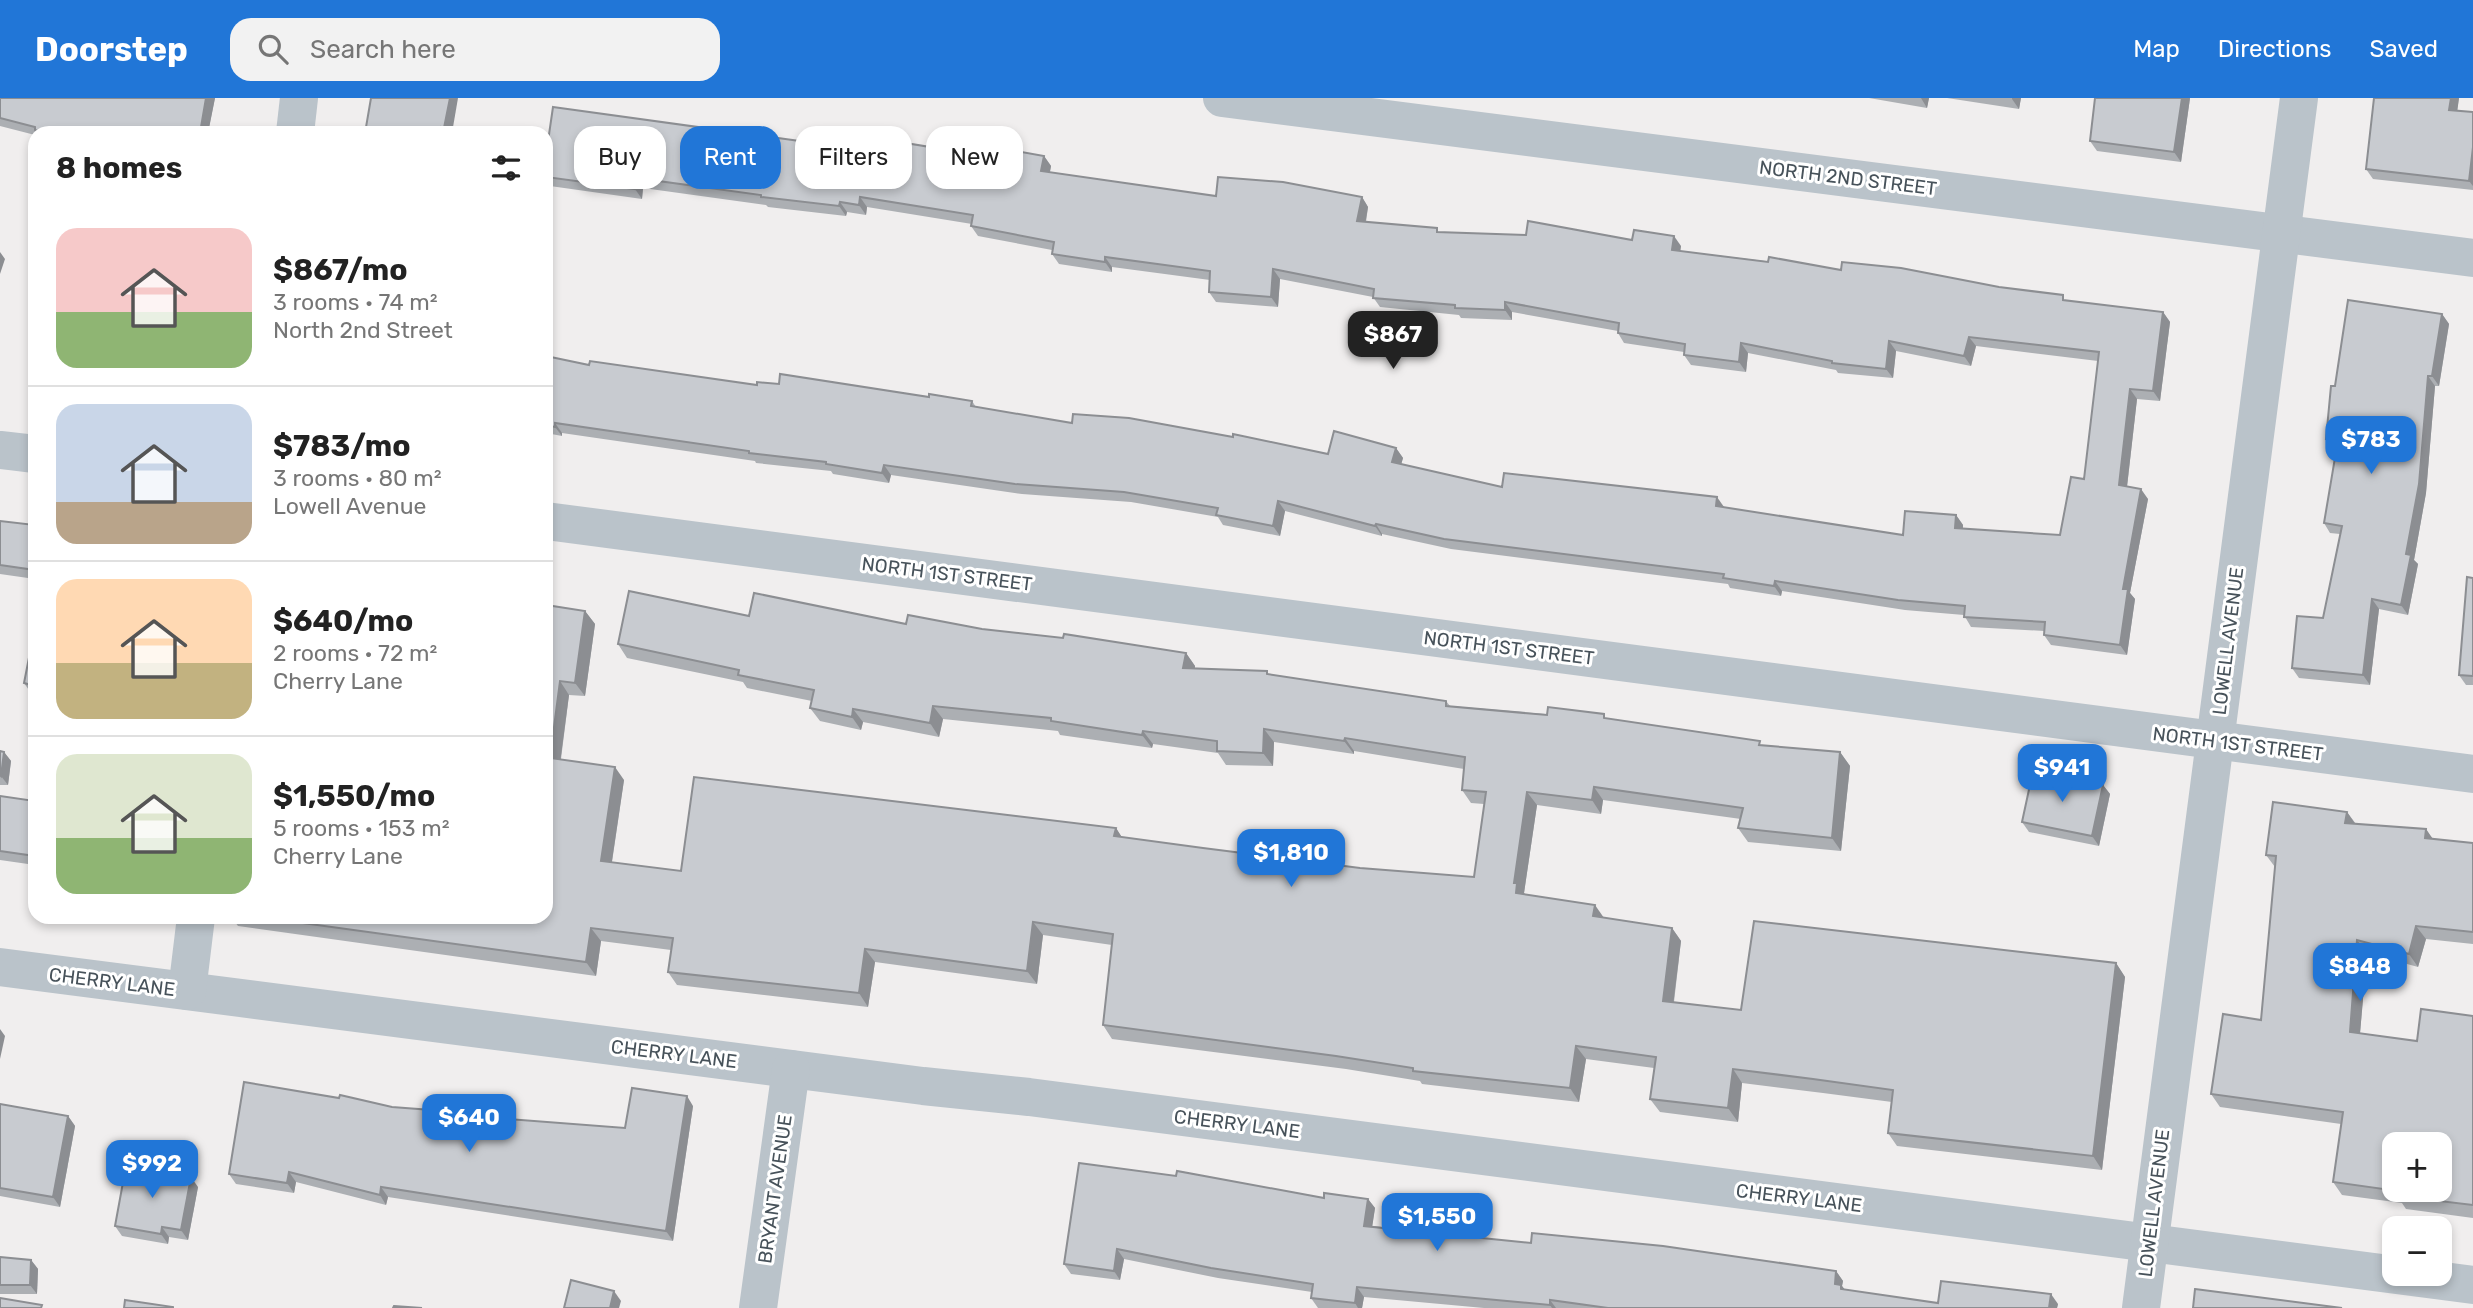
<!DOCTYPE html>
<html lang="en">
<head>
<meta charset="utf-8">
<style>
	body { margin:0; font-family:Rubik,sans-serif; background:#f2f2f2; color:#222; height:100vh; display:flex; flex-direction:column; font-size:26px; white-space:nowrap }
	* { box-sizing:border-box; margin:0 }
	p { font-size:23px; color:#767676 }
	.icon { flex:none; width:38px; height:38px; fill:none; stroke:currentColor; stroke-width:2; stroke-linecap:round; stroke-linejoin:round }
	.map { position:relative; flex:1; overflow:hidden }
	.sheet { position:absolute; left:28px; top:28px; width:525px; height:798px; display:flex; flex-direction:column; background:#fff; border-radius:21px; box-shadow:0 4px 10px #0003 }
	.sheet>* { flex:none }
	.top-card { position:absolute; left:574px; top:28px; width:665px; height:63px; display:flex; gap:14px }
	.tools { position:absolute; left:2382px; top:1034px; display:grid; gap:14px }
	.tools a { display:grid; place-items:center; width:70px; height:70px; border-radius:14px; background:#fff; box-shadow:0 4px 10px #0003; font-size:35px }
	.price { position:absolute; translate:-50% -60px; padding:0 16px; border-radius:14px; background:#2176d7; color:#fff; font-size:23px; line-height:46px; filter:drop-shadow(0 2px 4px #0008) }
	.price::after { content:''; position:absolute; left:50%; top:42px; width:21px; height:16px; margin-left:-10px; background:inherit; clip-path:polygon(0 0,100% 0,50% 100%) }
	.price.on { background:#222; color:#fff }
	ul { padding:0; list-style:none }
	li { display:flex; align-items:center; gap:21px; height:175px; padding:0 28px }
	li+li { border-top:2px solid #e0e0e0 }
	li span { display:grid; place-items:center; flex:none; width:196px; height:140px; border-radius:21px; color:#555 }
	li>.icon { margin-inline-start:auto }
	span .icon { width:84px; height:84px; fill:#fffc; stroke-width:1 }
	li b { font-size:30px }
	h2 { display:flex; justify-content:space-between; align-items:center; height:84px; padding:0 28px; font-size:30px }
	.pill { padding:0 24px; border-radius:21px; background:#fff; box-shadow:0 4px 10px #0003; font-size:24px; line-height:63px }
	.pill.on { background:#2176d7; color:#fff }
	header { display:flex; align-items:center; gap:42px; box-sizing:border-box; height:98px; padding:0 35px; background:#2176d7; color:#fff }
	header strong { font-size:33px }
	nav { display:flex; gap:38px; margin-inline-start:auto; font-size:24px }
	.search { width:490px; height:63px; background:#f2f2f2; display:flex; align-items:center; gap:18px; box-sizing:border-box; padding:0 24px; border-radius:21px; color:#767676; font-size:26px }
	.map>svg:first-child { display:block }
</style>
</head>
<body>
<header>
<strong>Doorstep</strong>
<div class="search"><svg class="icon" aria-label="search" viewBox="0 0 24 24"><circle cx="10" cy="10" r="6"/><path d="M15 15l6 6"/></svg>Search here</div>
<nav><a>Map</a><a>Directions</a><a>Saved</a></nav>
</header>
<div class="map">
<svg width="2473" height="1210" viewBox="0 0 2473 1210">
	<rect width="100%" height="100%" fill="#f0eeee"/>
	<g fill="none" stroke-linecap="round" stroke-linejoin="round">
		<g stroke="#bac3ca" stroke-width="38">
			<path d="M1222,0L2473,160"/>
			<path d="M295,35L299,0"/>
			<path d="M0,352L35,356"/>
			<path d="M546,423L2473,676"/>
			<path d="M0,869L923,988L1029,999L2473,1187"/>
			<path d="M187,893L196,819"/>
			<path d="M758,1210L791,971"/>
			<path d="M2141,1210L2299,0"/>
		</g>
	</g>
	<g fill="#acafb3">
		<path d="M0,0H215L208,35H35V37L0,28Z"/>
		<path d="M1869,0H1929L1927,10Z"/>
		<path d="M1947,0H2021L2019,11Z"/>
		<path d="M2190,0L2181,64L2097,53L2090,43Z"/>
		<path d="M2459,0L2457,13L2473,14V92L2373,81L2366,71Z"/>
		<path d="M879,54L985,58H1044L1051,68L1050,74L1216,98L1362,99L1368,109L1366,124L1440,134L1632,142L1681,148L1680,153L1841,172L2067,203L2163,214L2170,224L2160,303L2137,301L2127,389L2148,401L2130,495L2135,501L2127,557L2051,547L2044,537V533L1971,529L1964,517L1905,512L1782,493L1781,498L1730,490L1728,486L1451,451L1382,436V438L1285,413L1280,438L1223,427L1218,419L1131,404L1022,396L891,377L889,385L833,376L831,373L756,365L755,363L562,335V338L546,335V258L589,267L757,287L779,286L972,303L976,309L1072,325L1328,356L1396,350L1403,360L1401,366L1502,389L1724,409V410L1903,437L1956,417L1963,427V431L2060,437L2084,381L2098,263L1976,248L1971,268L1896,253L1893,280L1838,275L1836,272L1748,255L1746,274L1691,267L1684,257V254L1624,245L1618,235V233L1512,214V222L1461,220L1459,217L1380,209L1373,199L1280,181L1278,209L1216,204L1209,194L1210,182L1112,169V174L1059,166L1052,156V152L978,138L971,128L972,126L867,109L866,117L847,114L846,118L768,109L766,107L643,90L642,101L550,88L546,82V57Z"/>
		<path d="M2442,216L2449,226L2439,288H2435L2426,395L2414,462L2418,466L2408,517L2379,511L2370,587L2299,580L2292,570L2323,520L2340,436L2330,435L2324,425L2336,352L2333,351L2326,341L2335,288Z"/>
		<path d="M35,418V481L0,476V423L34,427Z"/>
		<path d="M2473,480V587H2466L2459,577Z"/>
		<path d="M546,507L585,513L595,526L585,598L569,597L561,661L624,682L612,764L681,773L1116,730L1122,740L1360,770L1474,779L1484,706L1471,705L1462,692L1464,671L1354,653V656L1274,644L1273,668L1226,667L1218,655L1153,646L1152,650L1060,637L1058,633L943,621L939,639L863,624L861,632L820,623L810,610L812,603L747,590L743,584L627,560L618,546L749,518L906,526L982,531L1186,555L1195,568V570L1267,573L1269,577L1446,603L1450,608L1607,621L1762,647L1840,654L1850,668L1841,753L1748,744L1738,730L1741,721L1603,702L1601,716L1537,707L1524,795L1525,797L1604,820L1672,830L1681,843L1674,904L1741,912L2116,865L2125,879L2102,1072L1897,1048L1888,1035L1892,1004L1823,995L1742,985L1738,1024L1660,1014L1650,1001L1654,970L1586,961L1579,1004L1422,986L1420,983L1346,971L1112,941L1103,927L1112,847L1043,837L1037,886L875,864L868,909L677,887L668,874L671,852L601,843L596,878L238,828L231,819H546Z"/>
		<path d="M35,529V596L31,595L24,585Z"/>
		<path d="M0,653L4,654L11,663L8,687H0Z"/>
		<path d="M2103,687L2110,696L2099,748L2029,734L2022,724Z"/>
		<path d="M0,698L35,703V767L0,762Z"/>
		<path d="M2347,714L2356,726L2426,731L2432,741L2473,745V846L2426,841L2418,869L2367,855L2360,935L2417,943L2473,918V1120L2406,1111L2402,1105L2342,1097L2333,1084L2341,1026L2220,1009L2211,996L2261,922L2275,769L2266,757Z"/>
		<path d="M0,1006L68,1018L75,1028L60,1109L0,1098Z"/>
		<path d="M693,1008L673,1143L388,1099L386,1107L296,1084L294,1095L236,1086L229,1076L392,1009L474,1018L625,1030Z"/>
		<path d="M1079,1065L1324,1100L1368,1101L1375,1110L1372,1128L1531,1145L1836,1173L1843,1183L1842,1188L1845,1192L1938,1205L2058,1206L2057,1210H1484L1364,1199L1362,1210H1318L1311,1200L1312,1194L1218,1180L1124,1161L1120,1182L1071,1176L1064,1166Z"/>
		<path d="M198,1089L188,1142L169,1139L168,1146L122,1138L115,1128Z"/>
		<path d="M0,1159L31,1162L38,1171L37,1196H0Z"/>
	</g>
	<g fill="#8c8e92">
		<path d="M206,0H215L208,35H200Z"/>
		<path d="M450,0H458L452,35H448L444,30Z"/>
		<path d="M1921,0H1929L1927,10Z"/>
		<path d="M2012,0H2021L2019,11L2012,1Z"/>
		<path d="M2182,0H2190L2181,64L2174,54Z"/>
		<path d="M2451,0H2459L2456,22L2449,12Z"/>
		<path d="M2473,49V88L2469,83Z"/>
		<path d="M1044,58L1051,68L1048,83L1041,73Z"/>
		<path d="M636,80L643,90L642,101L635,91Z"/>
		<path d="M860,99L867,109L866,117L859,107Z"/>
		<path d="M1362,99L1368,109L1364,133L1357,123Z"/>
		<path d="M840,104L847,114L846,118L839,108Z"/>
		<path d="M1674,138L1681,148L1679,162L1672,152Z"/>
		<path d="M0,154L5,161L0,176Z"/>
		<path d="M1105,159L1112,169V174L1105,164Z"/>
		<path d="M1273,171L1280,181L1278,209L1271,199Z"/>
		<path d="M1505,204L1512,214V222L1505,212Z"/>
		<path d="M2163,214L2170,224L2160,303L2153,293Z"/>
		<path d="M2442,216L2449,226L2439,288L2432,278Z"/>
		<path d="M1969,239L1976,248L1971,268L1964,258Z"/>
		<path d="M1889,243L1896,253L1893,280L1886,271Z"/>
		<path d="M1741,245L1748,255L1746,274L1739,264Z"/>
		<path d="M2428,278L2435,288L2426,395L2414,462L2418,466L2408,517L2401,507Z"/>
		<path d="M2130,291L2137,301L2126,397L2119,387Z"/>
		<path d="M555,325L562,335V338L555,329Z"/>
		<path d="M1396,350L1403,360L1399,374L1392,364Z"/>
		<path d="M884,367L891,377L889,385L882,375Z"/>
		<path d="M2141,391L2148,401L2130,495L2135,501L2127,557L2120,547L2123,491Z"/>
		<path d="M1717,399L1724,409L1723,418L1716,408Z"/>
		<path d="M1278,403L1285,413L1280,438L1273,428Z"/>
		<path d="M1956,417L1963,427L1962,440L1955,430Z"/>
		<path d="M1376,426L1382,436V438L1375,428Z"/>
		<path d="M1775,483L1782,493L1781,498L1774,488Z"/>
		<path d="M2372,501L2379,511L2370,587L2363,577Z"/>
		<path d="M585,513L595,526L585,598L575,585Z"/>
		<path d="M1186,555L1195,568L1193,583L1183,570Z"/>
		<path d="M560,583L569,597L559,673L550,660Z"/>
		<path d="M933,608L943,621L939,639L930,625Z"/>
		<path d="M853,611L863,624L861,632L852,619Z"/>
		<path d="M1264,631L1274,644L1273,668L1263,655Z"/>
		<path d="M1143,633L1153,646L1152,650L1142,637Z"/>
		<path d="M1345,640L1354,653V656L1344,643Z"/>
		<path d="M4,654L11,663L8,687L1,678Z"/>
		<path d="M1840,654L1850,668L1841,753L1832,740Z"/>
		<path d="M615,669L624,682L610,776L601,763Z"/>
		<path d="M2103,687L2110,696L2099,748L2092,738Z"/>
		<path d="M1594,689L1603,702L1601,716L1592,702Z"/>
		<path d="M1527,694L1537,707L1524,795L1526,799L1516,795L1514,785Z"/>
		<path d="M2347,714L2356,727L2345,725Z"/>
		<path d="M1116,730L1125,744L1114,738Z"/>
		<path d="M2426,731L2435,744L2425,740Z"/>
		<path d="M1595,807L1604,820L1593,818Z"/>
		<path d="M1033,824L1043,837L1037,886L1027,873Z"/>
		<path d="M2416,828L2426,841L2418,869L2409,856Z"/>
		<path d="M591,830L601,843L596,878L586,864Z"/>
		<path d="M1672,830L1681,843L1672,916L1663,903Z"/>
		<path d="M2357,842L2367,855L2359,947L2350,934Z"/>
		<path d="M865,851L875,864L868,909L859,895Z"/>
		<path d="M2116,865L2125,879L2102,1072L2093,1058Z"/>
		<path d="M0,931L5,938L0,961Z"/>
		<path d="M1576,948L1586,961L1579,1004L1570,990Z"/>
		<path d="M1733,971L1742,985L1738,1024L1728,1010Z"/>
		<path d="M687,998L693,1008L673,1143L666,1133Z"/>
		<path d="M68,1018L75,1028L60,1109L53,1099Z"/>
		<path d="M289,1074L296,1084L294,1095L287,1085Z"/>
		<path d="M191,1079L198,1089L188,1142L181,1132Z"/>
		<path d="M381,1089L388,1099L386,1107L380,1097Z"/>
		<path d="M1368,1101L1375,1110L1371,1137L1364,1128Z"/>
		<path d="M162,1129L169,1139L168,1146L161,1136Z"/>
		<path d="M1117,1151L1124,1161L1120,1182L1114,1173Z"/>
		<path d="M31,1162L38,1171L37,1196L30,1187Z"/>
		<path d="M1836,1173L1843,1183L1842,1188L1848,1196L1835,1186Z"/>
		<path d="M1357,1189L1364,1199L1362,1210H1358L1355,1205Z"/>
		<path d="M614,1193L621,1203L619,1210H610Z"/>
		<path d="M2051,1196L2058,1206L2057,1210H2049Z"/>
		<path d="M1550,1202L1556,1210H1552L1550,1207Z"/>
	</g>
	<g fill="#c8cbd0" stroke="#8c8e92" stroke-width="2" fill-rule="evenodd">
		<path d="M0,0H206L200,35H55L35,32V29L0,20Z"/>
		<path d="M371,0H450L444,30L441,29L440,35H365Z"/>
		<path d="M2095,0H2182L2174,54L2090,43Z"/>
		<path d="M2374,0H2451L2449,12L2473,14V49L2469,83L2366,71Z"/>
		<path d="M553,9L879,54L881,41L985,58L987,48L1044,58L1041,73L1216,98L1218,79L1283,84L1362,99L1357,123L1437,130V134L1526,137L1528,123L1632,142L1634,132L1674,138L1672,152L1768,164L1769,159L1841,172L1842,164L1901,170L1999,189L2063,197V202L2163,214L2153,293L2130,291L2119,387L2141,391L2123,491H2128L2120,547L2044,537L2045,524L1964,519L1965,508L1898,502L1775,483L1774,488L1723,480L1724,476L1444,441L1376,426L1375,428L1278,403L1273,428L1216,417L1218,410L1124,394L1015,386L884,367L882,375L826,366V364L749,355V353L555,325V329L546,327V258L589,267L590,263L757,287V284L779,286L780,276L929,299V296L972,303L971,308L1072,325L1073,316L1129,320L1233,339V336L1328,356L1334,333L1396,350L1392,364L1502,389L1504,375L1717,399L1716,408L1903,437L1905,413L1956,417L1955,430L2060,437L2071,379L2084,381L2099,254L1969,239L1964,258L1889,243L1886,271L1832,265V263L1741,245L1739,264L1684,257L1685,246L1618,235L1619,225L1505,204V212L1455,210V207L1373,200L1374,191L1273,171L1271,199L1209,194L1210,173L1105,159V164L1052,156L1054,144L971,128L973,117L860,99L859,107L840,104L839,108L761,99V97L636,80L635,91L546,79V57Z"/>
		<path d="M2348,202L2442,216L2432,278H2428L2419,386L2406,456L2411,457L2401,507L2372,501L2363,577L2292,570L2297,518L2323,520L2342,428L2324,425L2338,342L2326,341L2331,288H2335Z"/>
		<path d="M35,418V472L0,467V423L34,427Z"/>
		<path d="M2467,479L2473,480V578L2459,577Z"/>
		<path d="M629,493L749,518L754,495L906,526L908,517L982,531L1063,540L1064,536L1186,555L1183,570L1267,573V576L1446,603V608L1547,617L1548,609L1604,616V620L1760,643L1759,647L1840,654L1832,740L1738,730L1743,710L1594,689L1592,702L1527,694L1514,785H1517L1516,795L1595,807L1593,818L1672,830L1663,903L1741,912L1754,823L2116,865L2093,1058L1888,1035L1893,992L1813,981L1733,971L1728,1010L1650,1001L1656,959L1576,948L1570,990L1413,973V970L1336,958L1103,927L1113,836L1033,824L1027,873L865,851L859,895L668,874L673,840L591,830L586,864L259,819H546V507L585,513L575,585L560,583L550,660L615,669L601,763L681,773L694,679L1116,730L1114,738L1203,750L1360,770L1474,779L1486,694L1462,692L1465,659L1345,640L1344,643L1264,631L1263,655L1217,653V643L1143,633L1142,637L1051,623V620L933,608L930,625L853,611L852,619L810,610L814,592L738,577L739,572L618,546Z"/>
		<path d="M35,529V588L24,585Z"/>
		<path d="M0,653L4,654L1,678L0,677Z"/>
		<path d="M2033,673L2103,687L2092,738L2022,724Z"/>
		<path d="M0,698L35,703V758L0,753Z"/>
		<path d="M2273,704L2347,714L2345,725L2426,731L2425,740L2473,745V834L2416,828L2409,856L2357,842L2350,934L2417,943L2421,911L2473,918V1107L2397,1098L2398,1093L2333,1084L2343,1014L2211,996L2223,916L2261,922L2276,758L2266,757ZM2394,1046H2440V1092H2394Z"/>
		<path d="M244,984L339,1000L340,997L392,1009L471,1015V1018L625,1030L632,990L687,998L666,1133L381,1089L380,1097L289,1074L287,1085L229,1076Z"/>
		<path d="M0,1006L68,1018L53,1099L0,1090Z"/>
		<path d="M1079,1065L1176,1078L1177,1073L1324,1100V1095L1368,1101L1364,1128L1531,1145L1532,1135L1663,1148L1836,1173L1835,1186L1841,1187V1191L1938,1205L1941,1183L2051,1196L2049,1210H1608L1550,1202V1207L1357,1189L1355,1205L1311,1200L1313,1186L1211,1170L1117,1151L1114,1173L1064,1166Z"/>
		<path d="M126,1068L191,1079L181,1132L162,1129L161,1136L115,1128Z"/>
		<path d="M0,1159L31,1162L30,1187H0Z"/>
		<path d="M571,1182L614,1193L610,1210H564Z"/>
		<path d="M2195,1191L2342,1210H2193Z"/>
		<path d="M0,1200L42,1207L41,1210H0Z"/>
		<path d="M125,1202L173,1209V1210H124Z"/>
		<path d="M394,1208L422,1210H393Z"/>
	</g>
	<g text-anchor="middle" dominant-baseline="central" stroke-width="6" stroke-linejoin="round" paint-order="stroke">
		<g font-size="19" fill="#47525a" stroke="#fff">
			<text transform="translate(1848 80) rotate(7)">NORTH 2ND STREET</text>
			<text transform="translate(947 476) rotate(7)">NORTH 1ST STREET</text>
			<text transform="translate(2228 543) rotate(-83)">LOWELL AVENUE</text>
			<text transform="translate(1509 550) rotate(7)">NORTH 1ST STREET</text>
			<text transform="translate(2238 646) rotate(7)">NORTH 1ST STREET</text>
			<text transform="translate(112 884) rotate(7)">CHERRY LANE</text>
			<text transform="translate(674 956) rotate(7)">CHERRY LANE</text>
			<text transform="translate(1237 1026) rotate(7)">CHERRY LANE</text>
			<text transform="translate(775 1091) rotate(-82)">BRYANT AVENUE</text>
			<text transform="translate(1799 1100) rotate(7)">CHERRY LANE</text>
			<text transform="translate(2154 1105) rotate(-83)">LOWELL AVENUE</text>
		</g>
	</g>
</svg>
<div class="tools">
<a>+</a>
<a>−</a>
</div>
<b class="price on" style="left:1393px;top:273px">$867</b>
<b class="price" style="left:2371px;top:378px">$783</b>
<b class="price" style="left:2062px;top:706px">$941</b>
<b class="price" style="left:1291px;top:791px">$1,810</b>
<b class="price" style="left:2360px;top:905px">$848</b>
<b class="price" style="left:469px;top:1056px">$640</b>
<b class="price" style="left:152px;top:1102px">$992</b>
<b class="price" style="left:1437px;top:1155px">$1,550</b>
<div class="top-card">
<a class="pill">Buy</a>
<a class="pill on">Rent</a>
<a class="pill">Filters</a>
<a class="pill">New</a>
</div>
<section class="sheet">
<h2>8 homes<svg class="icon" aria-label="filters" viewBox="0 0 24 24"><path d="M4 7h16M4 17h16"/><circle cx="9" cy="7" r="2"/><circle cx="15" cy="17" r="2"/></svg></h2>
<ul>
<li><span style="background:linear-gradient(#f6c9c9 60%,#8fb573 0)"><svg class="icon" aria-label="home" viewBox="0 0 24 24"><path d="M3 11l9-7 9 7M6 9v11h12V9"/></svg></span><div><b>$867/mo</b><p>3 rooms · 74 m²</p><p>North 2nd Street</p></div></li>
<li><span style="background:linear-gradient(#c9d6e8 70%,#b9a48a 0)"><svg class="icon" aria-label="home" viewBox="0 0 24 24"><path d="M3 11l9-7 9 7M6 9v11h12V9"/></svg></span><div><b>$783/mo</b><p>3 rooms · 80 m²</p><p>Lowell Avenue</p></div></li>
<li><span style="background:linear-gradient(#ffd9b3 60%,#c2b280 0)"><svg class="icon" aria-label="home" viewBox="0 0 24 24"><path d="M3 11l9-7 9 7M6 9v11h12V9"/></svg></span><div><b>$640/mo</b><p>2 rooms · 72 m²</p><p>Cherry Lane</p></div></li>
<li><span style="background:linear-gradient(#dfe7d0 60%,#8fb573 0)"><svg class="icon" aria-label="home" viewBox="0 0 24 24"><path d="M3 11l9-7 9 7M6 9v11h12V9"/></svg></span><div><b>$1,550/mo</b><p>5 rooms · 153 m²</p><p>Cherry Lane</p></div></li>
</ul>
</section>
</div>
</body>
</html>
